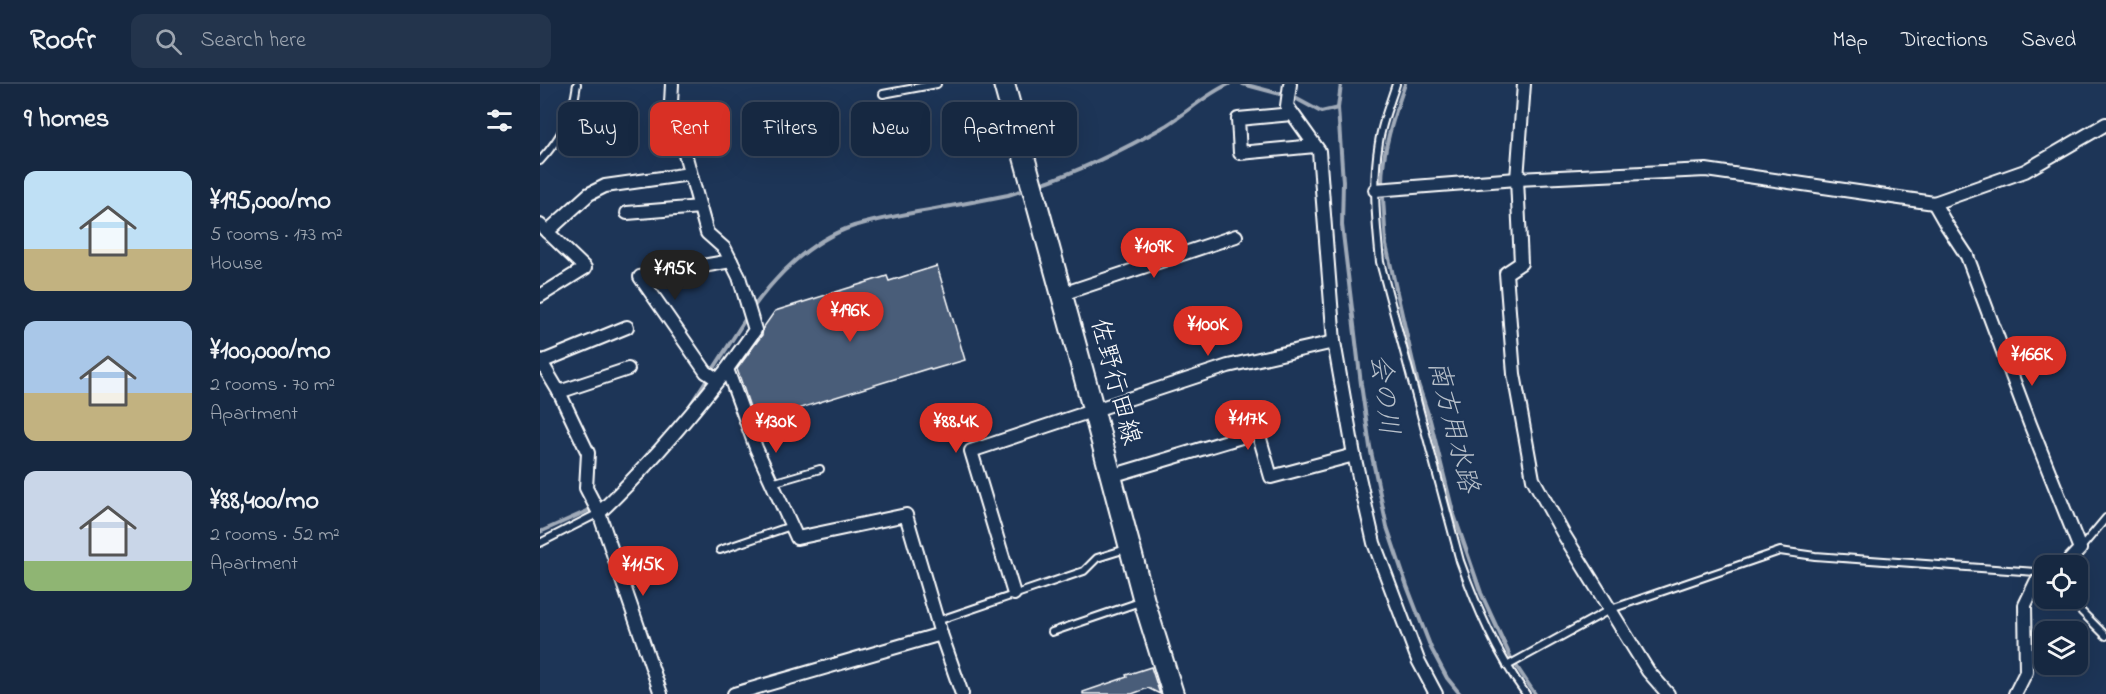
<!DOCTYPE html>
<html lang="en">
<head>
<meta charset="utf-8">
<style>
	body { margin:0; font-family:"Indie Flower","Klee One",sans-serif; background:#23344c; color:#f1f3f6; height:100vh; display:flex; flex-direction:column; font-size:22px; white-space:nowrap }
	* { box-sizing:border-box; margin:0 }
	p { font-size:20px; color:#9ea6b1 }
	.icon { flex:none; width:33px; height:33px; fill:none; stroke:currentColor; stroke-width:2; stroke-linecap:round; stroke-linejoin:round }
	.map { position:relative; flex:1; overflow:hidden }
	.panel { display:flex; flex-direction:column; background:#162841; width:540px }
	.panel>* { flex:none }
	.hud { position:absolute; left:18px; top:18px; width:570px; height:54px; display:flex; gap:12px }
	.controls { position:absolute; left:1494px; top:471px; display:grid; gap:12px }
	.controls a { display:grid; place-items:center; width:54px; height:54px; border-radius:12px; background:#162841; box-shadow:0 6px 24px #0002,0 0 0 2px #35445a; font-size:30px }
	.price { position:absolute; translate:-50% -51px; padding:0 14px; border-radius:21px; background:#d93025; color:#fff; font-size:20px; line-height:39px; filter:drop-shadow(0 2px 3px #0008) }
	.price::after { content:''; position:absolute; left:50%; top:36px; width:18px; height:14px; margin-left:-9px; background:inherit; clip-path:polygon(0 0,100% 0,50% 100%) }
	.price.active { background:#222; color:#fff }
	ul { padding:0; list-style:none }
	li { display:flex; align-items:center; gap:18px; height:150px; padding:0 24px }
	li span { display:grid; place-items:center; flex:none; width:168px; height:120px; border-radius:12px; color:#555 }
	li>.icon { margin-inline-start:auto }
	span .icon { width:72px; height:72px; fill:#fffc; stroke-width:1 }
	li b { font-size:26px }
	h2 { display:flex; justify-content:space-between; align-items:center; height:72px; padding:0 24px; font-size:26px }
	.pill { padding:0 21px; border-radius:12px; background:#162841; box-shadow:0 6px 24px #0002,0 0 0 2px #35445a; font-size:21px; line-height:54px }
	.pill.active { background:#d93025; color:#fff }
	header { display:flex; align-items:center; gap:36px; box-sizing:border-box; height:84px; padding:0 30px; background:#162841; border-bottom:2px solid #35445a }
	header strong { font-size:28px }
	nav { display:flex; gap:33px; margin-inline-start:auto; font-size:21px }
	.search { width:420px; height:54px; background:#23344c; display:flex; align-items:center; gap:15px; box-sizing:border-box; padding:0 21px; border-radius:12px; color:#9ea6b1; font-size:22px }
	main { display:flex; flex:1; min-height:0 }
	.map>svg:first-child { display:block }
</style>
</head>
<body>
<header>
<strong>Roofr</strong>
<div class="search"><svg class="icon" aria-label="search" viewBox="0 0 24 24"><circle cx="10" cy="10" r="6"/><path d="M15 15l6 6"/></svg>Search here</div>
<nav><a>Map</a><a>Directions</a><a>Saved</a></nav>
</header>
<main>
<section class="panel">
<h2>9 homes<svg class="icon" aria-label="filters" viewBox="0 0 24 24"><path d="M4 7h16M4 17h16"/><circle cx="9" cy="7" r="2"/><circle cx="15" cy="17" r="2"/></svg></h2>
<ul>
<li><span style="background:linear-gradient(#bfe0f5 65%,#c2b280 0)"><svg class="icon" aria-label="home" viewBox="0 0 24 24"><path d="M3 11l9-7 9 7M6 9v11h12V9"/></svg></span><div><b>¥195,000/mo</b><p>5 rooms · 173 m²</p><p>House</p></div></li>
<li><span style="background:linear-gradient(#a9c7e8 60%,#c2b280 0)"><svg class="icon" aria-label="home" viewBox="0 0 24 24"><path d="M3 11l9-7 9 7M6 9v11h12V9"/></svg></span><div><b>¥100,000/mo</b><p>2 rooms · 70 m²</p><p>Apartment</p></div></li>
<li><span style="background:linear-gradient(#c9d6e8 75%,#8fb573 0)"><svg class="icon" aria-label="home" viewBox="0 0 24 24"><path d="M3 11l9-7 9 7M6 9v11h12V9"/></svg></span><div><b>¥88,400/mo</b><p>2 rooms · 52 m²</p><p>Apartment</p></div></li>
</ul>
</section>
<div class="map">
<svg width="1566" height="610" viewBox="0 0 1566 610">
	<rect width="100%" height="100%" fill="#1d3557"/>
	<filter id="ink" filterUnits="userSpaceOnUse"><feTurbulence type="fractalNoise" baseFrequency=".0167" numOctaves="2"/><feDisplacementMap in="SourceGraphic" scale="12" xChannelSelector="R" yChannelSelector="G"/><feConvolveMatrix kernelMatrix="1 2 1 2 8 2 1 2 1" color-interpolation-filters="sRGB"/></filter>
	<g filter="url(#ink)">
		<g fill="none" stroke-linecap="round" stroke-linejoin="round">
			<g stroke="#a0aab8" stroke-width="4">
				<path d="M703,0L755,14L781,28L798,24"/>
				<path d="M801,0L798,24L803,98L802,141L821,300L830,363L847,443L867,502L891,564L907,594L920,610"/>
				<path d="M842,100C842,66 854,32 865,0"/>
				<path d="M497,101C543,86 585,65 627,41C648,28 666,10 689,0"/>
				<path d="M843,114L846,161L878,300L890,336L913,428L941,509L971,574"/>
				<path d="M212,225C238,189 271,156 314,142C335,136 356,132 377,128C407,123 438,117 468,111L487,105"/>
				<path d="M149,323L208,231"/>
				<path d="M0,448L54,424"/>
				<path d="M977,583L995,610"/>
			</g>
		</g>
		<g fill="#4a5d79" stroke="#fff" stroke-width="1.5">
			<path d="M397,182L425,276L391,286L390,284L215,338L197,285L222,251L223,244L235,227L347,192L349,197Z"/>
			<path d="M611,583L620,610L608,604L592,610H543V608L587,593L586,591Z"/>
		</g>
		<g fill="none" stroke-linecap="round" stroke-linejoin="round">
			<defs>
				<g id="lane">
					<path d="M856,0C850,19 842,38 839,58C832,98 836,138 840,178L920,477C937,524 956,569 986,610"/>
					<path d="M343,10L397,0"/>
					<path d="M0,77C21,54 33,31 37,0"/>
					<path d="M232,399L280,385"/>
					<path d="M0,459L59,429"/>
					<path d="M1540,465L1566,434"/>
					<path d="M180,466L251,442"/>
					<path d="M1528,514L1566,552"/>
					<path d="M397,537L544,487L557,474L586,465"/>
					<path d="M512,548L600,518"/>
					<path d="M967,582L1071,525L1240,467L1275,472L1496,488L1504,493"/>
				</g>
				<g id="street">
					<path d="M132,0L131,19L167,149L185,165L199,193L215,246L187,285"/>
					<path d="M750,0L747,22L779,67L794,258L814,371L834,459L878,576L896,610"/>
					<path d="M984,0L977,95L981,179L966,189L974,290L993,395L1024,451L1108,587L1128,610"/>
					<path d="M752,30L698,35L700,69L775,62"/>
					<path d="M835,106L977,95L1166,86L1394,119L1485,87L1566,40"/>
					<path d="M1394,119L1406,140L1427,172L1490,340L1540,465L1524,482"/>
					<path d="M87,129L160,123"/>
					<path d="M0,141L45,184L0,212"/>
					<path d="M7,148L49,110L65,102L150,90"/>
					<path d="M522,210L696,152"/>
					<path d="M0,276L19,308L48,369L46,404L59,429L121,610"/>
					<path d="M1,278L87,243"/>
					<path d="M178,296L166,288L100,193L191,177"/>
					<path d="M19,308L88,285"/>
					<path d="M571,392L718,348L731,393L814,371"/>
					<path d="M59,429C106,385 147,336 187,285L216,364L257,454L366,431L401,550"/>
					<path d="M474,510L431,367L688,282L794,258"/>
					<path d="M194,610L401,550L422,610"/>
					<path d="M1475,610L1486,588L1485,521L1496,498L1504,495"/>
				</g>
				<path id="primary" d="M464,0L554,328L604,517L633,610"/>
			</defs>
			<use href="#lane" stroke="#fff" stroke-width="10"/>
			<use href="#street" stroke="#fff" stroke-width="16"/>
			<use href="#primary" stroke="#fff" stroke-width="24"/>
			<use href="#lane" stroke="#1d3557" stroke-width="6"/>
			<use href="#street" stroke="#1d3557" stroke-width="12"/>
			<use href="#primary" stroke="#1d3557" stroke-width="20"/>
		</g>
	</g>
	<g text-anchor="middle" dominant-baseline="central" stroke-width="4.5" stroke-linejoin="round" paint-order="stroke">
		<g font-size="26" fill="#fff" stroke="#1d3557">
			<text transform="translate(574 298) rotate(75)">佐野行田線</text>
		</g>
		<g font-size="27" font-style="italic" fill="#b8c0ca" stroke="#1d3557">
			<text transform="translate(843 311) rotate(83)">会の川</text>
			<text transform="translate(912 343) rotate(76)">南方用水路</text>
		</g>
	</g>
</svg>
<div class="controls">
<a><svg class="icon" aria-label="locate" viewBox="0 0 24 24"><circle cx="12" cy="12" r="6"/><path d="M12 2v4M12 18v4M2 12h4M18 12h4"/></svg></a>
<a><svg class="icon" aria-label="layers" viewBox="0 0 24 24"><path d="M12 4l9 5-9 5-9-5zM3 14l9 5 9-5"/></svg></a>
</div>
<b class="price" style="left:614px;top:195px">¥109K</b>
<b class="price active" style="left:135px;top:217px">¥195K</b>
<b class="price" style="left:310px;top:259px">¥196K</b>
<b class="price" style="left:668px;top:273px">¥100K</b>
<b class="price" style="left:1492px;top:303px">¥166K</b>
<b class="price" style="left:708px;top:367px">¥117K</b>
<b class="price" style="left:236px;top:370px">¥130K</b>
<b class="price" style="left:416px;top:370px">¥88.4K</b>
<b class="price" style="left:103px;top:513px">¥115K</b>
<div class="hud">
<a class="pill">Buy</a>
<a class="pill active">Rent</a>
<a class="pill">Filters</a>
<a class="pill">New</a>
<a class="pill">Apartment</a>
</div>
</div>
</main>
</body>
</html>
